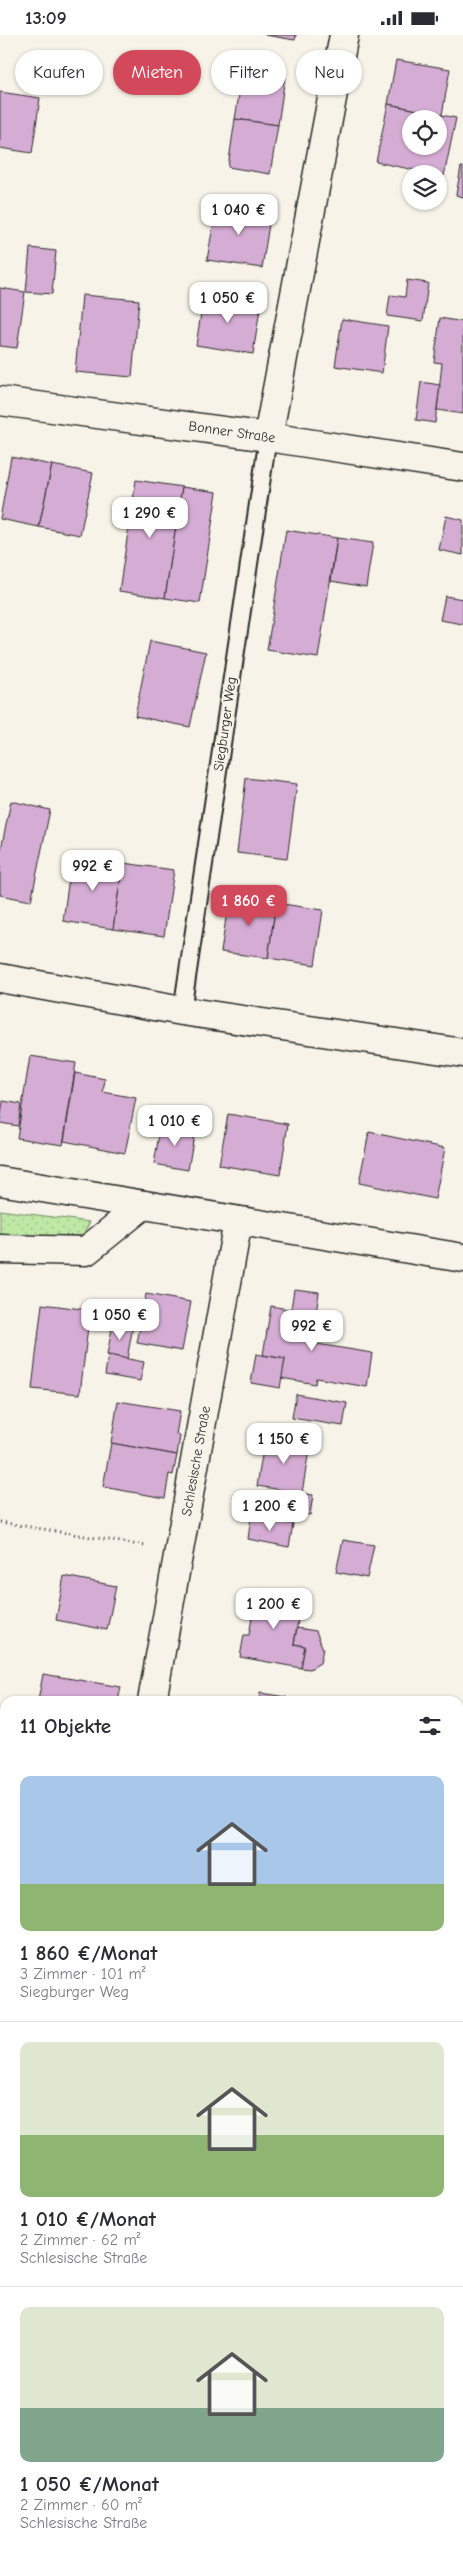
<!DOCTYPE html>
<html lang="de">
<head>
<meta charset="utf-8">
<style>
	body { margin:0; font-family:"Comic Neue",sans-serif; background:#f7f7f7; color:#2b2b33; height:100vh; display:flex; flex-direction:column; font-size:19px; white-space:nowrap }
	* { box-sizing:border-box; margin:0 }
	p { font-size:16px; color:#7c7c81 }
	.icon { flex:none; width:28px; height:28px; fill:none; stroke:currentColor; stroke-width:2; stroke-linecap:round; stroke-linejoin:round }
	.map { position:relative; flex:1; overflow:hidden }
	.details { position:absolute; left:0px; top:1661px; width:464px; height:866px; display:flex; flex-direction:column; background:#fff; border-radius:15px 15px 0 0; box-shadow:0 1px 4px #0004 }
	.details>* { flex:none }
	.banner { position:absolute; left:15px; top:15px; width:434px; height:45px; display:flex; gap:10px }
	.tools { position:absolute; left:402px; top:75px; display:grid; gap:10px }
	.tools a { display:grid; place-items:center; width:45px; height:45px; border-radius:50%; background:#fff; box-shadow:0 1px 4px #0004; font-size:25px }
	.price { position:absolute; translate:-50% -42px; padding:0 11px; border-radius:10px; background:#fff; color:#222; font-size:16px; line-height:32px; filter:drop-shadow(0 1px 2px #0008) }
	.price::after { content:''; position:absolute; left:50%; top:30px; width:15px; height:11px; margin-left:-8px; background:inherit; clip-path:polygon(0 0,100% 0,50% 100%) }
	.price.on { background:#d1495b; color:#fff }
	ul { padding:0; list-style:none }
	li { display:grid; align-content:center; gap:10px; height:265px; padding:0 20px }
	li+li { border-top:1px solid #e1e1e2 }
	li span { display:grid; place-items:center; height:155px; border-radius:10px; color:#555 }
	li>.icon { margin-inline-start:auto }
	span .icon { width:90px; height:90px; fill:#fffc; stroke-width:1 }
	li b { font-size:21px }
	h2 { display:flex; justify-content:space-between; align-items:center; height:60px; padding:0 20px; font-size:21px }
	.tag { padding:0 18px; border-radius:22px; background:#fff; box-shadow:0 1px 4px #0004; font-size:18px; line-height:45px }
	.tag.on { background:#d1495b; color:#fff }
	.status { display:flex; justify-content:space-between; align-items:center; height:35px; padding:0 25px; background:#fff; direction:ltr }
	.status svg { height:14px; fill:currentColor }
	.map>svg:first-child { display:block }
</style>
</head>
<body>
<div class="status"><b>13:09</b><svg viewBox="0 0 49 12"><path d="M0 12V9h3v3zM5 12V6h3v6zM10 12V3h3v9zM15 12V0h3v12zM26 1h20v11H26zM47 4h2v5h-2z"/></svg></div>
<div class="map">
<svg width="463" height="2527" viewBox="0 0 463 2527">
	<defs>
		<pattern id="green-dots" width="8" height="8" patternUnits="userSpaceOnUse" patternTransform="scale(1.25)"><rect width="8" height="8" fill="#bee8a4"/><path d="M2 2h.1M6 6h.1" fill="none" stroke="#a3c78d" stroke-width="1.8" stroke-linecap="round"/></pattern>
		<pattern id="forest-crowns" width="20" height="18" patternUnits="userSpaceOnUse" patternTransform="scale(1.25)"><rect width="20" height="18" fill="#bee8a4"/><path d="M2 6a3 3 0 1 1 6 0M12 15a3 3 0 1 1 6 0" fill="none" stroke="#a3c78d"/></pattern>
	</defs>
	<rect width="100%" height="100%" fill="#f7f3e8"/>
	<filter id="ink" filterUnits="userSpaceOnUse"><feTurbulence type="fractalNoise" baseFrequency=".02" numOctaves="2"/><feDisplacementMap in="SourceGraphic" scale="10" xChannelSelector="R" yChannelSelector="G"/><feConvolveMatrix kernelMatrix="1 2 1 2 8 2 1 2 1" color-interpolation-filters="sRGB"/></filter>
	<g filter="url(#ink)">
		<g fill="url(#green-dots)" stroke="#748a68">
			<path d="M0,1175L90,1187L82,1201L0,1200Z"/>
			<path d="M0,1727L5,1729V2322L0,2324Z"/>
			<path d="M459,1900L463,1902V2161L459,2163Z"/>
		</g>
		<g fill="url(#forest-crowns)" stroke="#748a68">
			<path d="M463,2203V2278L459,2279V2205Z"/>
			<path d="M5,2366V2431L0,2432V2368Z"/>
		</g>
		<g fill="#d5acd3" stroke="#2b2b2b" fill-rule="evenodd">
			<path d="M265,0H296L295,5Z"/>
			<path d="M396,25L450,34L442,80L388,69Z"/>
			<path d="M243,36L285,42L278,90L235,84Z"/>
			<path d="M0,57L40,63L32,118L0,113Z"/>
			<path d="M388,69L456,83L444,141L376,127ZM411,84H439V111H411Z"/>
			<path d="M235,84L278,90L270,139L228,132Z"/>
			<path d="M461,132H463V162L456,160Z"/>
			<path d="M217,169L271,177L262,233L207,225Z"/>
			<path d="M30,213L56,216L52,259L26,257Z"/>
			<path d="M407,245L428,248L423,286L387,281L390,260L405,262Z"/>
			<path d="M0,253L25,257L17,313L0,311Z"/>
			<path d="M204,259L261,268L253,319L196,310Z"/>
			<path d="M82,260L139,265L132,342L75,337Z"/>
			<path d="M440,283L463,287V379L437,375L442,328L434,327Z"/>
			<path d="M342,284L388,291L382,338L335,331Z"/>
			<path d="M421,347L440,350L435,388L416,385Z"/>
			<path d="M11,422L52,430L39,492L0,484Z"/>
			<path d="M52,430L93,438L80,500L39,492Z"/>
			<path d="M136,445L182,452L165,563L119,556Z"/>
			<path d="M182,452L217,457L200,568L165,563Z"/>
			<path d="M446,481L463,485V520L439,515Z"/>
			<path d="M286,495L337,503L318,623L267,615Z"/>
			<path d="M337,503L373,508L366,552L331,546Z"/>
			<path d="M445,561L463,564V589L440,585Z"/>
			<path d="M150,606L206,617L190,692L135,681Z"/>
			<path d="M246,743L297,749L287,824L237,818Z"/>
			<path d="M11,766L50,775L31,866L0,860V819Z"/>
			<path d="M72,821L123,828L113,894L63,886Z"/>
			<path d="M123,828L174,835L164,901L113,894Z"/>
			<path d="M229,862L276,868L268,923L221,917Z"/>
			<path d="M276,868L323,875L315,930L268,923Z"/>
			<path d="M30,1021L76,1028L63,1110L17,1103Z"/>
			<path d="M75,1038L105,1044L103,1057L136,1063L125,1118L64,1106Z"/>
			<path d="M3,1066L21,1069L18,1091L0,1088Z"/>
			<path d="M228,1079L288,1089L280,1140L219,1130Z"/>
			<path d="M161,1088L195,1094L188,1135L154,1129Z"/>
			<path d="M369,1097L445,1113L435,1164L359,1148Z"/>
			<path d="M294,1254L319,1257L316,1279L291,1274Z"/>
			<path d="M146,1259L191,1267L182,1316L137,1308Z"/>
			<path d="M42,1269L90,1275L80,1359L32,1354Z"/>
			<path d="M271,1271L316,1279L311,1308L372,1318L367,1352L316,1343L315,1349L281,1343L285,1324L263,1320Z"/>
			<path d="M113,1288L133,1291L127,1324L107,1320Z"/>
			<path d="M256,1319L285,1324L280,1353L251,1348Z"/>
			<path d="M108,1320L144,1327L140,1346L105,1340Z"/>
			<path d="M296,1359L347,1368L343,1391L292,1383Z"/>
			<path d="M118,1366L180,1376L176,1400L180,1401L177,1420L111,1408Z"/>
			<path d="M265,1402L310,1409L302,1458L257,1451Z"/>
			<path d="M111,1408L177,1420L173,1440L169,1439L165,1463L103,1452Z"/>
			<path d="M279,1455L313,1460L310,1480L276,1475Z"/>
			<path d="M251,1482L293,1489L289,1512L248,1504Z"/>
			<path d="M343,1505L374,1510L367,1543L336,1537Z"/>
			<path d="M64,1541L116,1551L107,1595L56,1585Z"/>
			<path d="M257,1554L302,1561L294,1609L305,1611L301,1633L240,1622L244,1600H249Z"/>
			<path d="M297,1593L316,1596L323,1614L320,1628L310,1634L301,1633L305,1611L294,1609Z"/>
			<path d="M43,1639L121,1652L118,1666H38Z"/>
			<path d="M260,1658L286,1662V1666H259Z"/>
			<path d="M459,1761H463L459,1795Z"/>
			<path d="M463,1775V1816H459Z"/>
			<path d="M0,1904L5,1905V1948L0,1946Z"/>
			<path d="M0,2006L5,2007V2030L0,2029Z"/>
			<path d="M5,2261V2286L0,2287V2262Z"/>
		</g>
		<g fill="none" stroke-linecap="round" stroke-linejoin="round">
			<defs>
				<path id="service" d="M182,976L268,402"/>
				<g id="minor">
					<path d="M0,366L268,402L463,432"/>
					<path d="M268,402L344,0"/>
					<path d="M0,943L182,976L463,1018"/>
					<path d="M0,1146L463,1223"/>
					<path d="M0,1214L86,1216L143,1170"/>
					<path d="M152,1666L238,1186"/>
					<path d="M459,1878L463,1881"/>
				</g>
				<g id="motorway">
					<path d="M459,2326L463,2325"/>
					<path d="M459,2401L463,2400"/>
					<path d="M0,2481L5,2479"/>
					<path d="M65,2527L78,2522"/>
				</g>
			</defs>
			<use href="#service" stroke="#2b2b2b" stroke-width="20"/>
			<use href="#minor" stroke="#2b2b2b" stroke-width="31"/>
			<use href="#motorway" stroke="#2b2b2b" stroke-width="31"/>
			<g stroke="#2b2b2b" stroke-width="3" stroke-dasharray="1 4" stroke-linecap="butt">
				<path d="M0,1487L145,1511"/>
				<path d="M0,1713L5,1714"/>
				<path d="M459,2196L463,2195"/>
				<path d="M0,2217L5,2215"/>
				<path d="M0,2353L5,2352"/>
			</g>
			<use href="#service" stroke="#f7f3e8" stroke-width="16"/>
			<use href="#minor" stroke="#f7f3e8" stroke-width="28"/>
			<use href="#motorway" stroke="#faddab" stroke-width="28"/>
		</g>
	</g>
	<g text-anchor="middle" dominant-baseline="central" stroke-width="4" stroke-linejoin="round" paint-order="stroke">
		<g font-size="14" fill="#2b2b2b" stroke="#f7f3e8">
			<text transform="translate(232 397) rotate(8)">Bonner Straße</text>
			<text transform="translate(225 689) rotate(-82)">Siegburger Weg</text>
			<text transform="translate(196 1426) rotate(-80)">Schlesische Straße</text>
		</g>
	</g>
</svg>
<div class="tools">
<a><svg class="icon" aria-label="locate" viewBox="0 0 24 24"><circle cx="12" cy="12" r="6"/><path d="M12 2v4M12 18v4M2 12h4M18 12h4"/></svg></a>
<a><svg class="icon" aria-label="layers" viewBox="0 0 24 24"><path d="M12 4l9 5-9 5-9-5zM3 14l9 5 9-5"/></svg></a>
</div>
<b class="price" style="left:239px;top:201px">1 040 €</b>
<b class="price" style="left:228px;top:289px">1 050 €</b>
<b class="price" style="left:150px;top:504px">1 290 €</b>
<b class="price" style="left:93px;top:857px">992 €</b>
<b class="price on" style="left:249px;top:892px">1 860 €</b>
<b class="price" style="left:175px;top:1112px">1 010 €</b>
<b class="price" style="left:120px;top:1306px">1 050 €</b>
<b class="price" style="left:312px;top:1317px">992 €</b>
<b class="price" style="left:284px;top:1430px">1 150 €</b>
<b class="price" style="left:270px;top:1497px">1 200 €</b>
<b class="price" style="left:274px;top:1595px">1 200 €</b>
<div class="banner">
<a class="tag">Kaufen</a>
<a class="tag on">Mieten</a>
<a class="tag">Filter</a>
<a class="tag">Neu</a>
</div>
<section class="details">
<h2>11 Objekte<svg class="icon" aria-label="filters" viewBox="0 0 24 24"><path d="M4 7h16M4 17h16"/><circle cx="9" cy="7" r="2"/><circle cx="15" cy="17" r="2"/></svg></h2>
<ul>
<li><span style="background:linear-gradient(#a9c7e8 70%,#8fb573 0)"><svg class="icon" aria-label="home" viewBox="0 0 24 24"><path d="M3 11l9-7 9 7M6 9v11h12V9"/></svg></span><div><b>1 860 €/Monat</b><p>3 Zimmer · 101 m²</p><p>Siegburger Weg</p></div></li>
<li><span style="background:linear-gradient(#dfe7d0 60%,#8fb573 0)"><svg class="icon" aria-label="home" viewBox="0 0 24 24"><path d="M3 11l9-7 9 7M6 9v11h12V9"/></svg></span><div><b>1 010 €/Monat</b><p>2 Zimmer · 62 m²</p><p>Schlesische Straße</p></div></li>
<li><span style="background:linear-gradient(#dfe7d0 65%,#7fa58c 0)"><svg class="icon" aria-label="home" viewBox="0 0 24 24"><path d="M3 11l9-7 9 7M6 9v11h12V9"/></svg></span><div><b>1 050 €/Monat</b><p>2 Zimmer · 60 m²</p><p>Schlesische Straße</p></div></li>
</ul>
</section>
</div>
</body>
</html>
